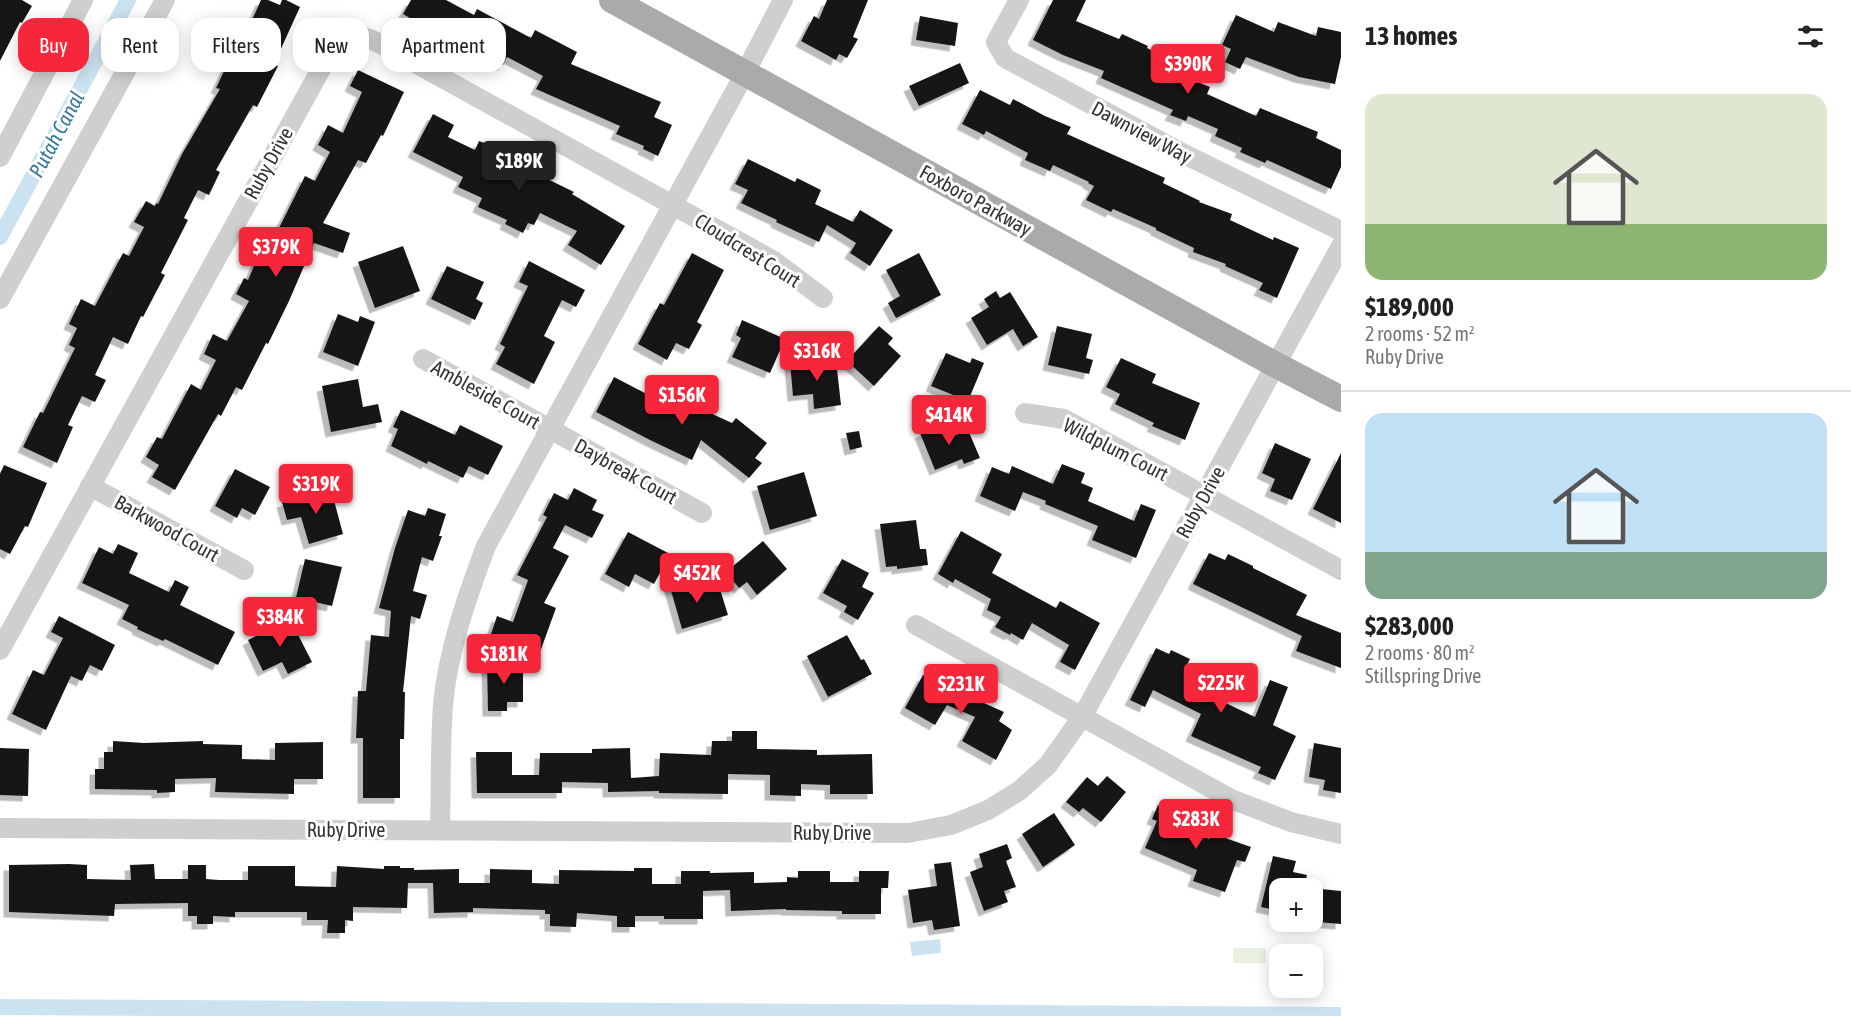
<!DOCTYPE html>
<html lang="en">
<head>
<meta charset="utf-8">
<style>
	body { margin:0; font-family:"Asap Condensed",sans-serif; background:#f2f2f2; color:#222; height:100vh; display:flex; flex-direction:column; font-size:22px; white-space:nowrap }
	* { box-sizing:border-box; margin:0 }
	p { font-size:20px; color:#767676 }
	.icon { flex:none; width:33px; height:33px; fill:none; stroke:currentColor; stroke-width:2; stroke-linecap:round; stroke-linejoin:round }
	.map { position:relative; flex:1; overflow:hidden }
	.drawer { display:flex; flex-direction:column; background:#fff; width:510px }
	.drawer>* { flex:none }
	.top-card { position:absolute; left:18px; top:18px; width:570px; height:54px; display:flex; gap:12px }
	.tools { position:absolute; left:1269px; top:878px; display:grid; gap:12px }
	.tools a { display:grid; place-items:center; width:54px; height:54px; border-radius:12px; background:#fff; box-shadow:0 3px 15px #0003; font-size:30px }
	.price { position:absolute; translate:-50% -51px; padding:0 14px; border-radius:6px; background:#f6273b; color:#fff; font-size:20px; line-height:39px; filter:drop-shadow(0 2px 3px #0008) }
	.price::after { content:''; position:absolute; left:50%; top:36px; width:18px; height:14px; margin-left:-9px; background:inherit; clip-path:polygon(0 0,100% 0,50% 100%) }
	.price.on { background:#222; color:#fff }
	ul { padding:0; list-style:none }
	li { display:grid; align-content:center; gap:12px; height:318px; padding:0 24px }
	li+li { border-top:2px solid #e0e0e0 }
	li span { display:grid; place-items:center; height:186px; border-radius:18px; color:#555 }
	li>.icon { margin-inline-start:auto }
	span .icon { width:108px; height:108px; fill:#fffc; stroke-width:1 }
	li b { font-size:26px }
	h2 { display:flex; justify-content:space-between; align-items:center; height:72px; padding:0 24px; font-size:26px }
	.pill { padding:0 21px; border-radius:18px; background:#fff; box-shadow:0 3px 15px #0003; font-size:21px; line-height:54px }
	.pill.on { background:#f6273b; color:#fff }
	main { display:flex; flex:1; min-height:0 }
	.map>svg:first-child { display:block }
</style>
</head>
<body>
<main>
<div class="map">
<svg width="1341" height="1016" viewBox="0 0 1341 1016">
	<defs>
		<filter id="shadow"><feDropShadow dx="-5.5" dy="5.5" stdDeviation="0" flood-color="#0004"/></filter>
	</defs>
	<rect width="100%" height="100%" fill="#fff"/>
	<rect fill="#e8f0e0" x="1233" y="948" width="33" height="15"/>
	<path fill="#cbe3f0" d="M940,939L941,953L912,956L910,942Z"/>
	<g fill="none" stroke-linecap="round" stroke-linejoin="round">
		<g stroke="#cbe3f0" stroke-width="16">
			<path d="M0,237L128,0"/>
			<path d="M0,1007L1341,1015"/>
		</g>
	</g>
	<g fill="#191919" filter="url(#shadow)">
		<path d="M0,0H22L32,6L22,23L20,22L0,61Z"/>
		<path d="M261,0H268L280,5L282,0H286L300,7L274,64L278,66L257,107L253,105L216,170L220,172L209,195L198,190L184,218L188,220L161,273L165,275L143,317L141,316L128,344L113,337L95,375L106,380L95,402L82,396L68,425L73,427L57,463L23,447L40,412L43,413L75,348L69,345L77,328L69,324L81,299L95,306L123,253L129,256L144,227L134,222L146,201L155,206L156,203L158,204L182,154L220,89L216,88L236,46L240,47Z"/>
		<path d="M411,0H446L474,15L477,9L531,38L535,30L577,52L571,64L661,102L654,117L672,125L658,156L643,149L644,146L616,134L620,126L536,89L543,76L507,57L503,65L445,35L444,38L403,14Z"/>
		<path d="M827,0H868L853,37L858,39L847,58L839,54L836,60L801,41L814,16L819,19Z"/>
		<path d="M1053,0H1086L1076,21L1119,39L1122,34L1148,46L1147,48L1180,63L1175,73L1210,87L1207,94L1256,116L1260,108L1318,132L1316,138L1341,150V167L1331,189L1267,160L1265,163L1240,152L1242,148L1215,136L1218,129L1188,116L1186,121L1170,115L1173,110L1101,78L1104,71L1063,55L1033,40Z"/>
		<path d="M1236,15L1274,32L1278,22L1316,36L1318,27L1341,32V57L1335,84L1299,77L1246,57L1240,69L1225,62L1231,49L1222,45Z"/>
		<path d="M920,16L958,23L955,46L916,40Z"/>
		<path d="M960,63L969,83L919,106L909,86Z"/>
		<path d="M358,70L404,92L383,136L381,135L366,163L358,160L323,223L350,233L343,253L314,243L289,301L268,344L266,343L242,390L236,387L221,416L218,414L175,490L152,477L159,465L146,457L157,437L162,439L191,384L201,390L216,360L204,354L213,334L227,341L249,301L236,294L244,278L248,280L271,227L278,230L305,176L315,181L330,152L318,145L328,125L343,133L362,92L350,86Z"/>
		<path d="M980,90L1010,105L1013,99L1045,116L1071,127L1067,134L1165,178L1163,183L1200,201L1199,202L1232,214L1230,220L1273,240L1274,237L1299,248L1277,298L1259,290L1263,283L1225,266L1226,264L1193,252L1194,248L1156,230V228L1113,209L1111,212L1086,200L1094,186L1088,183L1089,182L1053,165L1050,171L1025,160L1028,153L986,131L984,135L962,124Z"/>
		<path d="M433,114L454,125L448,137L475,150L479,141L498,149L491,164L527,180L531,171L574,192L572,194L625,226L601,265L568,245L577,231L540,213L534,225L528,223L523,233L505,224L507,220L478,207L482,198L458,187L463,177L413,152Z"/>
		<path d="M748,159L795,182L797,178L821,190L815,204L853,222L860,210L893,230L870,266L850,253L856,243L827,225L819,242L776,222L777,220L741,203L748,190L735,184Z"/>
		<path d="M403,246L420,291L375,308L358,262Z"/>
		<path d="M692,253L724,270L697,322L702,325L689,349L676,343L667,360L638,344L660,303L664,305Z"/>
		<path d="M919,253L941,295L896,318L888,303L900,296L886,270Z"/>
		<path d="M529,261L585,290L576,307L562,300L544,336L555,342L534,384L496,364L505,347L500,344L528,286L519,282Z"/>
		<path d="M447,266L484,282L476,299L483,303L475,320L431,299Z"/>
		<path d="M996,291L1000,298L1010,292L1038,337L1023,346L1013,329L987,345L971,318L989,307L984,299Z"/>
		<path d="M338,314L358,322L360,316L375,322L358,366L323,352Z"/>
		<path d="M742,320L785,339L770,373L732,357L741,338L736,335Z"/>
		<path d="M879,326L893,338L888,344L901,356L874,386L847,361Z"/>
		<path d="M1057,326L1092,334L1086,358L1093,360L1089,374L1048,365Z"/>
		<path d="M946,353L970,363L972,358L984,363L968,401L931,386Z"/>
		<path d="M1121,358L1156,374L1152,383L1200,403L1185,440L1152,426L1154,423L1115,404L1120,394L1106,387Z"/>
		<path d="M822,360H836L841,405L814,409L813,394L793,396L790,362Z"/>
		<path d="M614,377L666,404L670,397L694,408L695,406L732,423L736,418L767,443L755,458L762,463L749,478L701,440L692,460L650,440L596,412Z"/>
		<path d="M358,379L363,407L378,404L382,422L331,432L322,386Z"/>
		<path d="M401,410L455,435L460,425L503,446L488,475L469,466L463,478L428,461L427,464L391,446L398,429L393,427Z"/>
		<path d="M951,421L956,435L968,430L980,458L964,464L962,459L935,470L920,433Z"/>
		<path d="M859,431L862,447L850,450L846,433Z"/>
		<path d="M1275,443L1311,459L1292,500L1270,491L1275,479L1262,473Z"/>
		<path d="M1341,453V523L1313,509Z"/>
		<path d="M1062,464L1085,473L1081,483L1093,488L1088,501L1134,521L1141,504L1156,510L1136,558L1092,540L1098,526L1045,504L1046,501L1023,492L1015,511L980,496L992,467L1009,474L1012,466L1053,484Z"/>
		<path d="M4,465L47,483L28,527L25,526L10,554L0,549V474Z"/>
		<path d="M235,469L270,487L255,515L242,508L237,518L215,506Z"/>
		<path d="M804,472L817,516L770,530L757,486Z"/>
		<path d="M574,488L597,500L592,510L604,515L592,538L565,525L553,548L569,556L544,603L556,608L540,652L491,634L497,616L513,622L528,580L517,575L547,517L543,515L554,493L568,500Z"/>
		<path d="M331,489L343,534L309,544L301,517L287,520L282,502Z"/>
		<path d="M428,508L446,514L439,536H442L433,561L422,557L413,591L427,595L420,619L411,616L403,692H405L404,739H400V798H363V738H356L358,691H366L371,635L389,637L391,611L379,608L395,548L408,510L425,516Z"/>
		<path d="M916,520L920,549H926L928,565L897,569V566L886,567L880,524Z"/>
		<path d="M961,531L1002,554L992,573L1056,608L1060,601L1100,623L1075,670L1060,662L1069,645L1032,623L1023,640L1011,633L1010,635L995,627L1001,617L987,610L991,599L955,579L953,583L938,574Z"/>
		<path d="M628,532L670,554L654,584L635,574L629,587L605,574Z"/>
		<path d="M763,541L787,569L757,595L747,582L739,588L726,572Z"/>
		<path d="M118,544L138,553L129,573L169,592L175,580L189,587L180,605L235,632L218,665L165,639L163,641L137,629L138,627L122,619L129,605L82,583L99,547L113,554Z"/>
		<path d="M1209,553L1225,560L1228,554L1253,566V568L1307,595L1296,615L1341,633V668L1296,651L1302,636L1193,584Z"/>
		<path d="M305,559L342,567L332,606L315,602L313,610L294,606Z"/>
		<path d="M842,559L869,573L862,587L874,593L858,620L844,612L847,606L823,593Z"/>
		<path d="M685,576L690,594L719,586L728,615L682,629L668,580Z"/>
		<path d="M59,616L115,645L102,671L90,665L82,681L71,676L46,730L12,714L33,670L44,675L63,638L51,632Z"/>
		<path d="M290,619L312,662L288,674L282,662L263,671L248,640Z"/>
		<path d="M847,635L861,660L864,659L872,674L828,697L807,656Z"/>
		<path d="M1156,648L1169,654L1171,650L1190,659L1185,669L1195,675L1190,686L1255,717L1270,680L1288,687L1273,725L1296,736L1275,780L1258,773L1261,767L1191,736L1201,714L1153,690L1145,707L1130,700Z"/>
		<path d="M523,662V702H507V711H488L487,663Z"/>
		<path d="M923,675L948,685L947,687L974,701L975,699L1004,712L999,721L1012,730L996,760L962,741L975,717L947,705L935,725L905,708Z"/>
		<path d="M732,731H757V749L817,750V755L872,754L873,794H830V785L801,784V796L770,795V775L728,774V794L659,793V791L608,792V783L562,782V793H477L476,752H512V775H539L540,753H592V749L630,748L631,778L659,776L660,753L711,755L712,741H732Z"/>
		<path d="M113,741L144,743L203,741V744L242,745V759L275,760V743L323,742V779H294V794L215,792L216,778L175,779V792L157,793V790L95,789V769H104V752H113Z"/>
		<path d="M1314,743L1341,748V793L1323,790L1325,780L1309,777Z"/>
		<path d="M0,748L29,749L28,796L0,795Z"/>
		<path d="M1107,776L1126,792L1101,822L1083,808L1079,812L1066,802L1087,777L1098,786Z"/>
		<path d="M1158,805L1186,817L1182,827L1209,839L1211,833L1251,847L1245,862L1237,860L1225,892L1193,881L1197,870L1145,848L1157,821L1152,819Z"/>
		<path d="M1054,813L1075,845L1043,867L1022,834Z"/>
		<path d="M1007,844L1012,858L1006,861L1016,887L1004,891L1008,902L984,911L970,872L983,867L979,854Z"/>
		<path d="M1273,856L1296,861L1293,872L1307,875L1304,888H1280V911L1261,907Z"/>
		<path d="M951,862L960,926L934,930L932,920L913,923L908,890L937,886L934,864Z"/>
		<path d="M69,864L87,865V879L131,880L130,865L154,864L155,879H188V865H206V879L219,880H248V866H295V886L336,887L337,866L384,869V866H400V868H414V870L459,869V883H490V869L532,870V883L559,884V870L634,871V868H652V884H681V871H710V873L754,872V883L787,882V877L798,878V871H830V882H859V871H889L888,888H881V914H842V911L786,910V909L731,911L730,890L703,891V919H664V916H635V927H617V916L577,913L576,927L550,926V914H545V910L473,908V912L434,913L433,883H408L407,908L353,907V921L345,920V933H327L328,920H307V912H235V917L213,916V924H197V916H188V903L115,904L114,916L9,912V865Z"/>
		<path d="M1321,889L1341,891V924L1317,922Z"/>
	</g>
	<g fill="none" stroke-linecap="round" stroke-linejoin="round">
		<g stroke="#cfcfcf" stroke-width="20">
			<path d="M1019,0L996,42L1005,58L1184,154L1341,231"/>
			<path d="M0,157L83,0"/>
			<path d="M0,299L165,0"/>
			<path d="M423,359L702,513"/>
			<path d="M1025,413L1064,419L1341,570"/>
			<path d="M90,486L244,570"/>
			<path d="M916,625L1231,799L1291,822L1341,834"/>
			<path d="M0,650L331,51C344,31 359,33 379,43L774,261L823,298"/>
			<path d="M0,828L908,833L951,825L988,810L1019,791L1048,765L1082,717L1341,246"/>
			<path d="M440,830C441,789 440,747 443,705C448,650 467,597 486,546L745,73L783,0"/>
		</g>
		<path stroke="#aaa" stroke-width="26" d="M612,0L1276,365L1341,399"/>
	</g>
	<g text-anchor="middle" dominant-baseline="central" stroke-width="6" stroke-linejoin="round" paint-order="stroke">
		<g font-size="20" fill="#323232" stroke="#fff">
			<text transform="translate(1142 132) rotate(28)">Dawnview Way</text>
			<text transform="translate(268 163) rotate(-61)">Ruby Drive</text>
			<text transform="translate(976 200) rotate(29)">Foxboro Parkway</text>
			<text transform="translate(748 250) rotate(32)">Cloudcrest Court</text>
			<text transform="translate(486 394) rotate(29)">Ambleside Court</text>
			<text transform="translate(1116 449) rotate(27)">Wildplum Court</text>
			<text transform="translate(626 471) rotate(29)">Daybreak Court</text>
			<text transform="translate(1200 502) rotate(-61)">Ruby Drive</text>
			<text transform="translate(167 528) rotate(29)">Barkwood Court</text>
			<text x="346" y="829">Ruby Drive</text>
			<text x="832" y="832">Ruby Drive</text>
		</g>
		<g font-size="21" font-style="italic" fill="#36789e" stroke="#fff">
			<text transform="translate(56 134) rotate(-62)">Putah Canal</text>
		</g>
	</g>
</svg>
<div class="tools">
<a>+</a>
<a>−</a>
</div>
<b class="price" style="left:1188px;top:95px">$390K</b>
<b class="price on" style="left:519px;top:192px">$189K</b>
<b class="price" style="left:276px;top:278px">$379K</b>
<b class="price" style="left:817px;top:382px">$316K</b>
<b class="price" style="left:682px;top:426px">$156K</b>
<b class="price" style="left:949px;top:446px">$414K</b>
<b class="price" style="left:316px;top:515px">$319K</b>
<b class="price" style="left:697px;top:604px">$452K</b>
<b class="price" style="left:280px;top:648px">$384K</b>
<b class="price" style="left:504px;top:685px">$181K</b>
<b class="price" style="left:1221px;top:714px">$225K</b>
<b class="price" style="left:961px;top:715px">$231K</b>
<b class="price" style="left:1196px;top:850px">$283K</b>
<div class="top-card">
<a class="pill on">Buy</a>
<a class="pill">Rent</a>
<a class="pill">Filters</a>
<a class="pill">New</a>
<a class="pill">Apartment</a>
</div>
</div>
<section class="drawer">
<h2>13 homes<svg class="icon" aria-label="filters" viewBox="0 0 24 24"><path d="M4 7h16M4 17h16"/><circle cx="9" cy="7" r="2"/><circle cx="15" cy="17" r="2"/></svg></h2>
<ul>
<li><span style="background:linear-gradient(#dfe7d0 70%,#8fb573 0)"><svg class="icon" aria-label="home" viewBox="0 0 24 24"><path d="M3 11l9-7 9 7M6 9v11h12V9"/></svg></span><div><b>$189,000</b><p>2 rooms · 52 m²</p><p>Ruby Drive</p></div></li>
<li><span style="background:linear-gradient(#bfe0f5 75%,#7fa58c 0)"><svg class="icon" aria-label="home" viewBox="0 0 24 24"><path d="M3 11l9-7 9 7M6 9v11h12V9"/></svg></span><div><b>$283,000</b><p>2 rooms · 80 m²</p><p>Stillspring Drive</p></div></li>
</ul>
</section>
</main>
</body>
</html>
